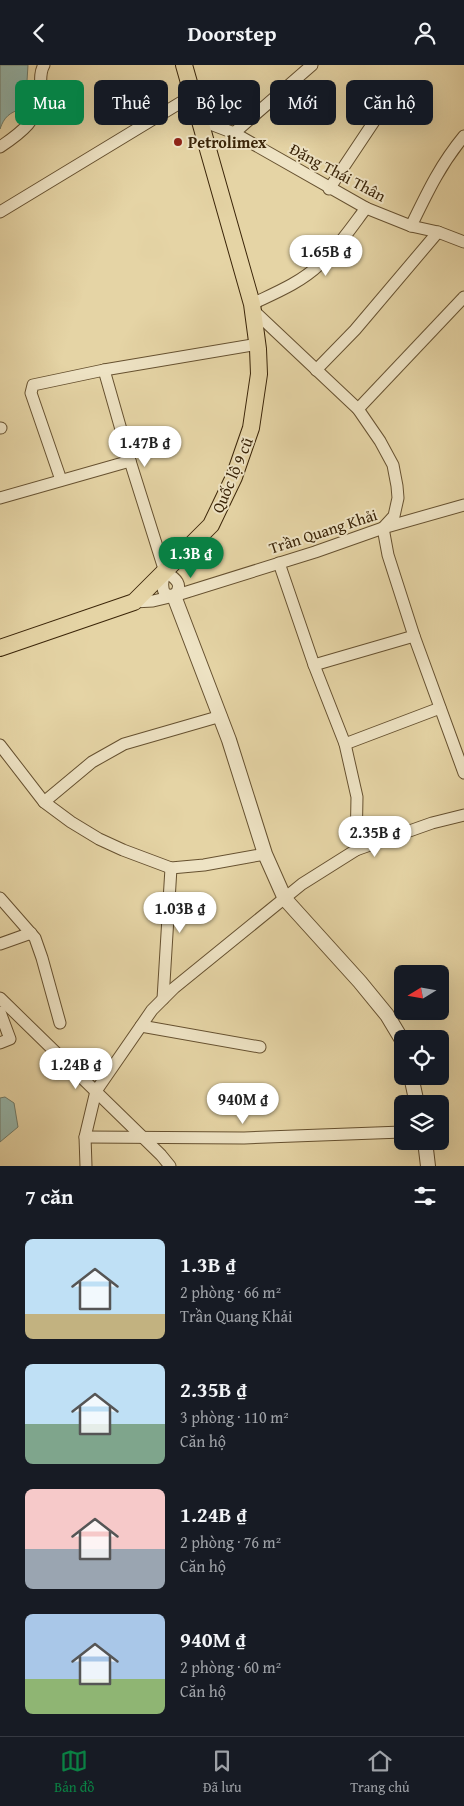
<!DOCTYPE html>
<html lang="vi">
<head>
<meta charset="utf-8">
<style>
	body { margin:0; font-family:"Gentium Book Plus",serif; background:#242831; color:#f1f3f6; height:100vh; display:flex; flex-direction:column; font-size:19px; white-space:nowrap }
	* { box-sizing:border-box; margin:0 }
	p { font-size:16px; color:#9ea1a6 }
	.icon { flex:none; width:28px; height:28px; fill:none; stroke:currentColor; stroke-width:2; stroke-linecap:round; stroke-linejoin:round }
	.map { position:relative; height:1101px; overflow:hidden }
	.side { display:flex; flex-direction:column; background:#171b24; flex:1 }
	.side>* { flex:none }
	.guide { position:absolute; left:15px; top:15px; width:435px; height:45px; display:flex; gap:10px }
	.needle { width:32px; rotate:259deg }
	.buttons { position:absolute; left:394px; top:900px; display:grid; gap:10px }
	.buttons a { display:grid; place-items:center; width:55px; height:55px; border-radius:8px; background:#171b24; box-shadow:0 5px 20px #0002; font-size:25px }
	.price { position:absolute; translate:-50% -42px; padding:0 11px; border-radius:18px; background:#fff; color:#222; font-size:16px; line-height:32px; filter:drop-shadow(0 1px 2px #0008) }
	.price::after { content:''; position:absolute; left:50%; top:30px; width:15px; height:11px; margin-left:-8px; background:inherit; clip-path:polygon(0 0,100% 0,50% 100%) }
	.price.selected { background:#0b8043; color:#fff }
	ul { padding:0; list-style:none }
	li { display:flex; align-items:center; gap:15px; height:125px; padding:0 25px }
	li span { display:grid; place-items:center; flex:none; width:140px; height:100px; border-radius:8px; color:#555 }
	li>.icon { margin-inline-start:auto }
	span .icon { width:60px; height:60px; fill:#fffc; stroke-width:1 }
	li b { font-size:21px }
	h2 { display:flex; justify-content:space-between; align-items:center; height:60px; padding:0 25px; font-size:21px }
	.tag { padding:0 18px; border-radius:8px; background:#171b24; box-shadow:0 5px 20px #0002; font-size:18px; line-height:45px }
	.tag.selected { background:#0b8043; color:#fff }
	header { display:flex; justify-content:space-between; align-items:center; height:65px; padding:0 25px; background:#171b24; font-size:22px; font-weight:800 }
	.tabs { display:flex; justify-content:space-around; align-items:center; height:70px; border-top:1px solid #363941; background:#171b24; font-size:14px; color:#9ea1a6 }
	.tabs a { display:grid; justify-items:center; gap:2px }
	.tabs .selected { color:#0b8043 }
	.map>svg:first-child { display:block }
</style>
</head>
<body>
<header><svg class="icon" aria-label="back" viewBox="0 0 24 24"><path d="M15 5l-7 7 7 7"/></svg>Doorstep<svg class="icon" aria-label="person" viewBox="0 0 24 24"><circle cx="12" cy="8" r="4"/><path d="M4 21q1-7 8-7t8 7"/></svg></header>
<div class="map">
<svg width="464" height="1101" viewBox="0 0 464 1101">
	<rect width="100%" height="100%" fill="#e5d4a5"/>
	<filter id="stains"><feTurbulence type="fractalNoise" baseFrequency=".004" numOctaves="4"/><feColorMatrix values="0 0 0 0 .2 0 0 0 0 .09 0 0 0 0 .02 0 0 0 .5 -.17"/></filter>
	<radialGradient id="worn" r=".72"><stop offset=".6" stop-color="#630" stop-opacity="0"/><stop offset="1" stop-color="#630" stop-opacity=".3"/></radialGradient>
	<g fill="#96b7ac" stroke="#727d6b">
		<path d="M0,0H28L26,32L22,44C10,47 4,52 0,64Z"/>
		<path d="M5,1032L14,1038L18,1062L0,1077V1033Z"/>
	</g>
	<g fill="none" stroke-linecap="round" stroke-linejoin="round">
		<defs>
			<g id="minor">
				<path d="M200,55L234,68L366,143L411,161L438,167L464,177"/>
				<path d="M234,68L312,0"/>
				<path d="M0,82C21,68 40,54 41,27C41,18 39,8 44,0"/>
				<path d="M329,124L385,40"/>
				<path d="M0,147L193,30"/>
				<path d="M411,161C427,128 440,100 464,71"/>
				<path d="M252,239C275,228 300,218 319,200C337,184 351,163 366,143"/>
				<path d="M254,246L358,344L380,376L393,400L397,421L398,433L394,451L383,463L388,490L414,571L464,708"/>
				<path d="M104,305L130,396L165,507C163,515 161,522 165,529L174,531C184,520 176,513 165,507"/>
				<path d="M316,305L355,265L438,167"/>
				<path d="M358,344L464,232"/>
				<path d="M0,363H1"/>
				<path d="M61,415L31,328L33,320L104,305L258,279"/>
				<path d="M0,433L130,396"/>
				<path d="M279,498L314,600L345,679L357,732L356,785"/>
				<path d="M134,537L153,536L174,531L315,487L383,463L464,440"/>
				<path d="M314,600L414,571"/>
				<path d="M345,679L440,643"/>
				<path d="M0,680L44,737L71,757L99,774L123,785L171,803L204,800L265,789"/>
				<path d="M44,737L92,697L124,679L221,651"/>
				<path d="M0,833L35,873L42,893L60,958"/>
				<path d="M0,879L31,868"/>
				<path d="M0,933L161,1090L170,1101"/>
				<path d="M163,934L171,803"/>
				<path d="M0,947L10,974L0,978"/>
				<path d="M141,961L260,982"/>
				<path d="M85,1072L244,1073L402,1067"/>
				<path d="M86,1101L85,1072L96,1026L152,945L174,923L302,819L356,785L432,758L464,750"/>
			</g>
			<g id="tertiary">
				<path d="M174,531L229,675L265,789L285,834L360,917L387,950L402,975"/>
				<path d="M411,1011L417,1039"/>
				<path d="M425,1076L428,1101"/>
			</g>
			<path id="primary" d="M0,583L134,537L211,460L234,412L251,363L259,309L258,284L252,239L184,0"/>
		</defs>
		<use href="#minor" stroke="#665130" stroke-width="13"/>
		<use href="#tertiary" stroke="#665130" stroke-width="16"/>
		<use href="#primary" stroke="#3b2509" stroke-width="18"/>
		<use href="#minor" stroke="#eee3c4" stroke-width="11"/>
		<use href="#tertiary" stroke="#eee3c4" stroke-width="14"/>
		<use href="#primary" stroke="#e5d4a5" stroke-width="16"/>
	</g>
	<circle fill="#8f2418" stroke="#eee3c4" stroke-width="2" cx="178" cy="77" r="5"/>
	<g text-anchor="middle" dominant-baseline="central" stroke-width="4" stroke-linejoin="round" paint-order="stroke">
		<g font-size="16" font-weight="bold" fill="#3b2509" stroke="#eee3c4" text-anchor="start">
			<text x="188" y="77">Petrolimex</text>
		</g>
		<g font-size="16" fill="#3b2509" stroke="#eee3c4">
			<text transform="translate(338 107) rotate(28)">Đặng Thái Thân</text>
			<text transform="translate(232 410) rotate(-67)">Quốc lộ 9 cũ</text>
			<text transform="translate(323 466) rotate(-18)">Trần Quang Khải</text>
		</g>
	</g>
	<rect width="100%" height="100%" filter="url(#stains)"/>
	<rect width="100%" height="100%" fill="url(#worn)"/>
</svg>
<div class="buttons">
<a><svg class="needle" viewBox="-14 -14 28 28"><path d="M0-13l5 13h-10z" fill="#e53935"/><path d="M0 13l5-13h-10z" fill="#9ea1a6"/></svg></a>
<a><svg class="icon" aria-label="locate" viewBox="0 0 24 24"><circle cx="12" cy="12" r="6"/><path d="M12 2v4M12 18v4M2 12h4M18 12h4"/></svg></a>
<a><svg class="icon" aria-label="layers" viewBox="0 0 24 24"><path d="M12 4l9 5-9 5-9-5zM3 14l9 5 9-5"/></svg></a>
</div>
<b class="price" style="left:326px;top:212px">1.65B ₫</b>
<b class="price" style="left:145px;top:403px">1.47B ₫</b>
<b class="price selected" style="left:191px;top:514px">1.3B ₫</b>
<b class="price" style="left:375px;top:793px">2.35B ₫</b>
<b class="price" style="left:180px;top:869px">1.03B ₫</b>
<b class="price" style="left:76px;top:1025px">1.24B ₫</b>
<b class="price" style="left:243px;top:1060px">940M ₫</b>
<div class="guide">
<a class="tag selected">Mua</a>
<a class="tag">Thuê</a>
<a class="tag">Bộ lọc</a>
<a class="tag">Mới</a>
<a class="tag">Căn hộ</a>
</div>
</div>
<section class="side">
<h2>7 căn<svg class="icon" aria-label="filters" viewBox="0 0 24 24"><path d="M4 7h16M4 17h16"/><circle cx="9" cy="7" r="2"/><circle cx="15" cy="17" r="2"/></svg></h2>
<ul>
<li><span style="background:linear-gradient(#bfe0f5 75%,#c2b280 0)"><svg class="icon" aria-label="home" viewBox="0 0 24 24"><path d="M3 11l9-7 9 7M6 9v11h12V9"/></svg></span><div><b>1.3B ₫</b><p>2 phòng · 66 m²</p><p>Trần Quang Khải</p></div></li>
<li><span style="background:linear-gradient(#bfe0f5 60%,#7fa58c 0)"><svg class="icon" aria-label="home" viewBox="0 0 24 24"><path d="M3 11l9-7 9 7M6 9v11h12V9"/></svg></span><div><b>2.35B ₫</b><p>3 phòng · 110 m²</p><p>Căn hộ</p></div></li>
<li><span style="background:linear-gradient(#f6c9c9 60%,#9aa5b1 0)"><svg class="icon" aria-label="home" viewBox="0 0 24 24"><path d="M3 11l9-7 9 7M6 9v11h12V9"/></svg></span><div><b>1.24B ₫</b><p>2 phòng · 76 m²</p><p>Căn hộ</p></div></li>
<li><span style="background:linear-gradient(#a9c7e8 65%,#8fb573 0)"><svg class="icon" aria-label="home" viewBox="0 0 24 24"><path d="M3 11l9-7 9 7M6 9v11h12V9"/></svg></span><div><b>940M ₫</b><p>2 phòng · 60 m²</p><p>Căn hộ</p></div></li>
</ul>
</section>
<nav class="tabs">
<a class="selected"><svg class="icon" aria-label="map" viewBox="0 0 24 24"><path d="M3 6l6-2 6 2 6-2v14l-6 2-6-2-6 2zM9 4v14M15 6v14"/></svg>Bản đồ</a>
<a><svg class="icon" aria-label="saved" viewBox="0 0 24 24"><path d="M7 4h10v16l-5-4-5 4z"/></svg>Đã lưu</a>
<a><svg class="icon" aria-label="home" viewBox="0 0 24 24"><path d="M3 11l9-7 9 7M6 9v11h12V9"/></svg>Trang chủ</a>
</nav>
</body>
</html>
